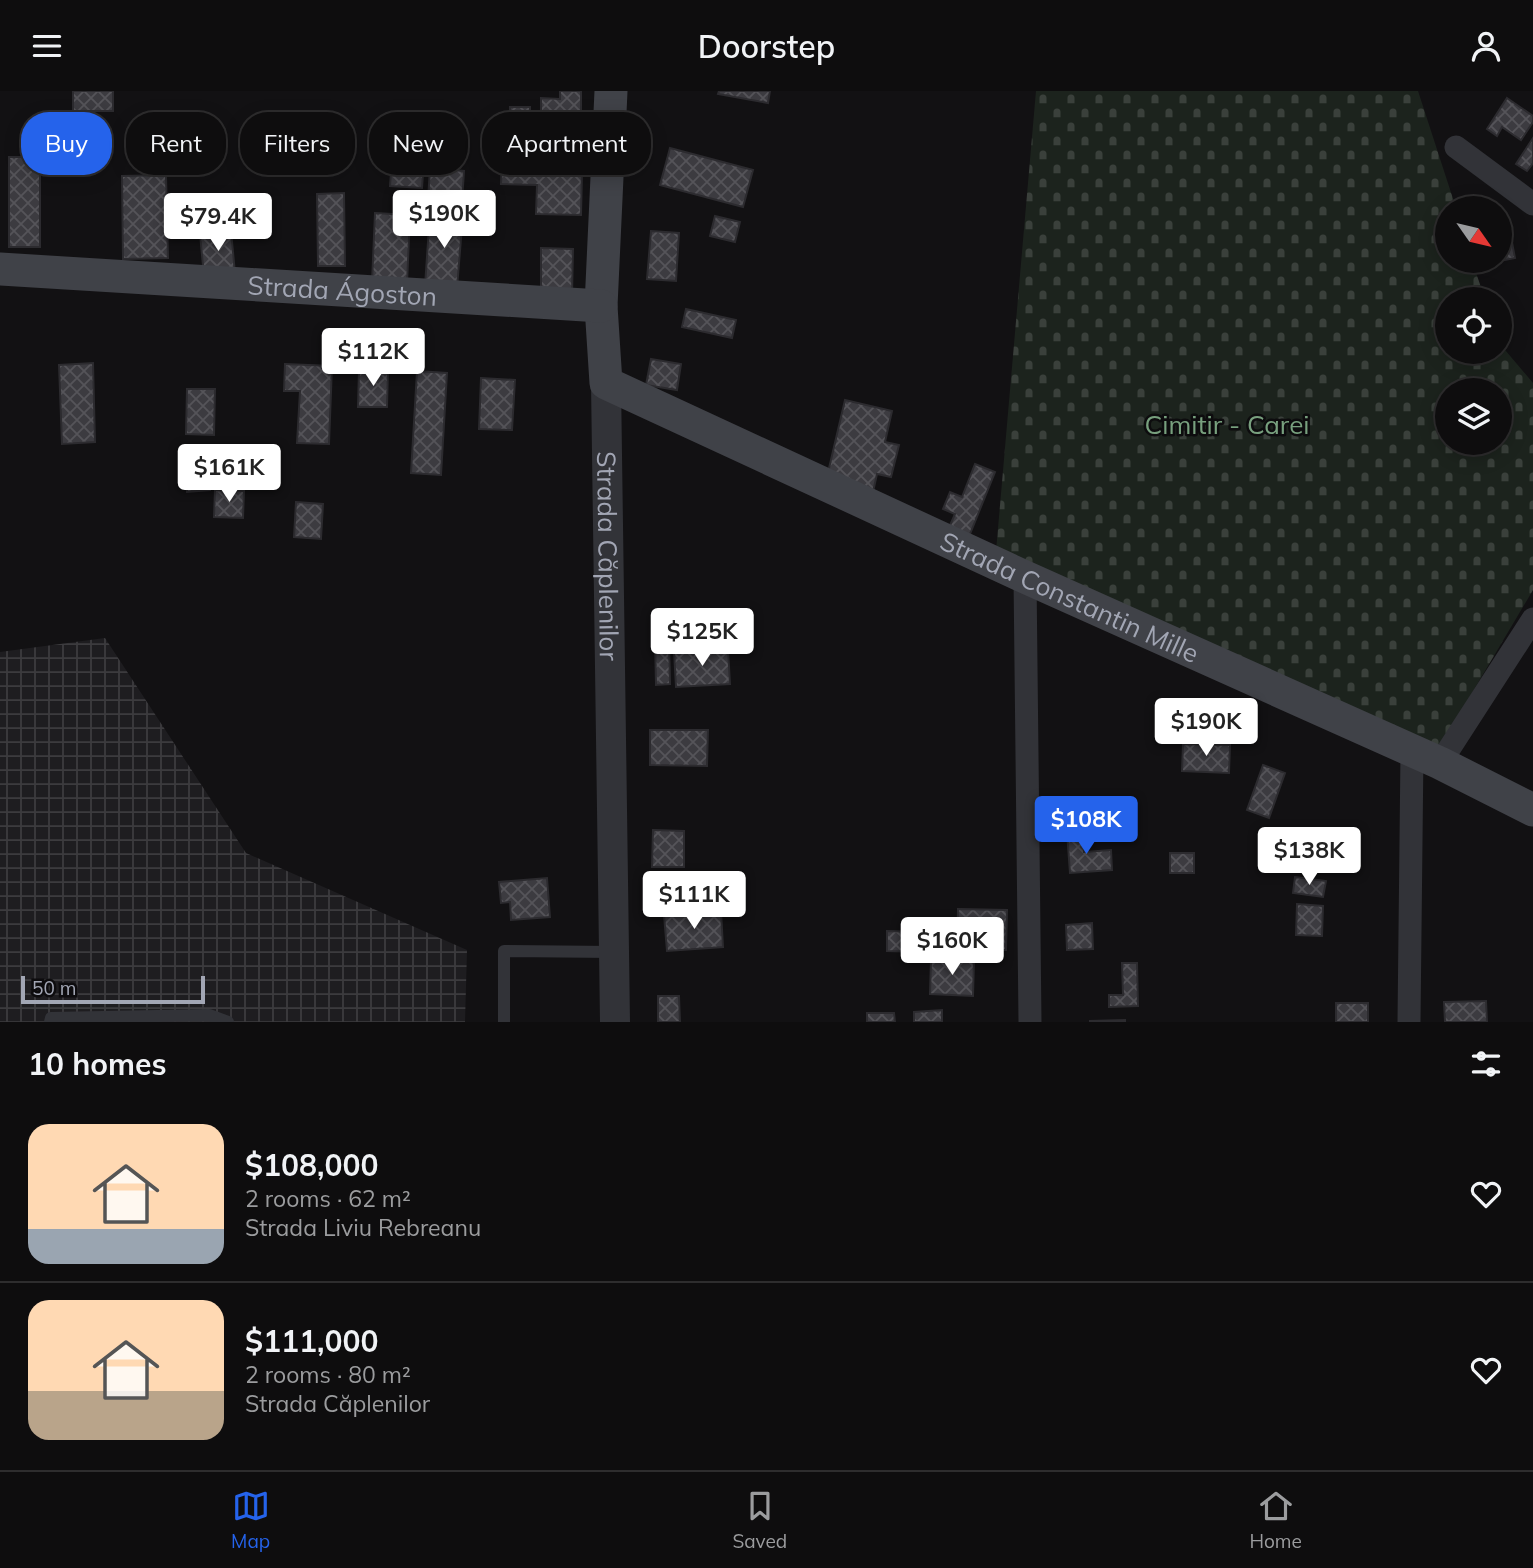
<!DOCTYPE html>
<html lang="en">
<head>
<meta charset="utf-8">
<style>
	body { margin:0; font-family:Mulish,sans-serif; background:#1c1b1c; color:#f1f3f6; height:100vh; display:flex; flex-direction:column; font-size:26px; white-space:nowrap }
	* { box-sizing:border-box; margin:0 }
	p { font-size:23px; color:#9b9c9e }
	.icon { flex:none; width:38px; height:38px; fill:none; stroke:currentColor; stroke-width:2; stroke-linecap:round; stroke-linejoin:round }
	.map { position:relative; height:931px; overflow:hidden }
	.sheet { display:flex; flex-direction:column; background:#0e0d0e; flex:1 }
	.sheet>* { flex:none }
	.banner { position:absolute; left:21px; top:21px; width:700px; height:63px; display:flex; gap:14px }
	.needle { width:46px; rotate:124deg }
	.fabs { position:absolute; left:1435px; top:105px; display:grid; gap:14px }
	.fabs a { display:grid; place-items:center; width:77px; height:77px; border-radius:50%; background:#0e0d0e; box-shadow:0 4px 18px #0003,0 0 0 2px #2e2d2e; font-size:35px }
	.scale { position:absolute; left:21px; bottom:18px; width:184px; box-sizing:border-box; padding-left:7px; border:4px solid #a2a6b4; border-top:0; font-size:19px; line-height:24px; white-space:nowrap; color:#a2a6b4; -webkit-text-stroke:5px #0d0c0e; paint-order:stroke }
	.price { position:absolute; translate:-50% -60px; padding:0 16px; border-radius:7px; background:#fff; color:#222; font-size:23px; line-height:46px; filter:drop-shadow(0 2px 4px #0008) }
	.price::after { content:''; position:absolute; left:50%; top:42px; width:21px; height:16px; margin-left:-10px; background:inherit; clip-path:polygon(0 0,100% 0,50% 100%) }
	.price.current { background:#2563eb; color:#fff }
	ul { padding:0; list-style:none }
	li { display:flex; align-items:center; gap:21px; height:175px; padding:0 28px }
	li+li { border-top:2px solid #2e2d2e }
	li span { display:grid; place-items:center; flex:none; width:196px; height:140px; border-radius:21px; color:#555 }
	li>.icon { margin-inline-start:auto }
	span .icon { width:84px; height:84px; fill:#fffc; stroke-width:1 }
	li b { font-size:30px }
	h2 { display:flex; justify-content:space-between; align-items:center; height:84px; padding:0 28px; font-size:30px }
	.pill { padding:0 24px; border-radius:28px; background:#0e0d0e; box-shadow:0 4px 18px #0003,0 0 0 2px #2e2d2e; font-size:24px; line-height:63px }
	.pill.current { background:#2563eb; color:#fff }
	header { display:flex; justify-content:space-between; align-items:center; height:91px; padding:0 28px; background:#0e0d0e; font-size:32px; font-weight:600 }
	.menu { display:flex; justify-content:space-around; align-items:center; height:98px; border-top:2px solid #2e2d2e; background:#0e0d0e; font-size:19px; color:#9b9c9e }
	.menu a { display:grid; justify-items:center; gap:4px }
	.menu .current { color:#2563eb }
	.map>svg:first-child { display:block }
</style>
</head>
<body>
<header><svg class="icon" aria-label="menu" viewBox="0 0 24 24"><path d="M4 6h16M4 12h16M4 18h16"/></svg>Doorstep<svg class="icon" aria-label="person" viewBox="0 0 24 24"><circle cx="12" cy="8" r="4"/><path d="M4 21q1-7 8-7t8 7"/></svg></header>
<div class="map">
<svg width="1533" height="931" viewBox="0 0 1533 931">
	<defs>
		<pattern id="industrial-grid" width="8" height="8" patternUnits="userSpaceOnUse" patternTransform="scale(1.75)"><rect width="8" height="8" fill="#1e1d20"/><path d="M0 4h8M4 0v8" fill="none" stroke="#3c3b3e"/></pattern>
		<pattern id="cemetery-stones" width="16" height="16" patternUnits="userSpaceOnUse" patternTransform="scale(1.75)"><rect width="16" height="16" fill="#1c231d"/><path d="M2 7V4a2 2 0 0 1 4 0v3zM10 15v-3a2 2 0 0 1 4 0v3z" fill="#3a403b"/></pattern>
		<pattern id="building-cross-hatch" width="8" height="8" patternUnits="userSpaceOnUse" patternTransform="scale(1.75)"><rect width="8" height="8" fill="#3c3b40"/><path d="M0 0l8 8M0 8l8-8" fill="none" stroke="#555459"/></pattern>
	</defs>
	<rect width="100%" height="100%" fill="#121113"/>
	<path fill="url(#industrial-grid)" d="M105,547L246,762L467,859L465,931H0V561Z"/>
	<path fill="url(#cemetery-stones)" fill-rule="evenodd" d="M1036,0H1418L1456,117H1447V170H1472L1485,208H1447V261H1500V253L1533,292V499L1428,676L995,472ZM1447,299H1500V352H1447Z"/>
	<g fill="url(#building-cross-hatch)" stroke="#2c2b2f" stroke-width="2">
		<rect x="73" y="0" width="40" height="20"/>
		<path d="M560,0H581V21H541V7L560,8Z"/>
		<path d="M719,0H770L768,12L718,3Z"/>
		<path d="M1507,7L1533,25V31L1521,49L1502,36L1497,45L1487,38Z"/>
		<rect x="510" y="16" width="20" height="25"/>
		<path d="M395,25L427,27L422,97L390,95Z"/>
		<path d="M538,41L583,42L581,124L536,123L537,94L501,93L502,65L537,66Z"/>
		<path d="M1533,47V72L1527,80L1516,73Z"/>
		<path d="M670,57L753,79L743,116L660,94Z"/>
		<rect x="9" y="66" width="31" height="90"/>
		<path d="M430,77L464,80L462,111L428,109Z"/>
		<path d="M166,84L168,167L123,168L122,85Z"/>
		<path d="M344,102L345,175H318L317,103Z"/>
		<path d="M430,121L463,123L457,197L425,195Z"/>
		<path d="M375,122L410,124L407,193L372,191Z"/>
		<path d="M715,125L740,131L735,151L710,145Z"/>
		<path d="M231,140L235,182L204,185L200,143Z"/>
		<path d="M651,140L679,142L676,190L647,188Z"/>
		<path d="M1510,141L1515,167L1484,173L1483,170H1500V143Z"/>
		<path d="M541,157L573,158L572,205L541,204Z"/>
		<path d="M686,218L736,229L732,247L682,236Z"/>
		<path d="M651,268L681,273L677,299L646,294Z"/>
		<path d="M93,272L95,351L62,353L59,274Z"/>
		<path d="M285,273L332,275L329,353L297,352L300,300H284Z"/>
		<path d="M359,278H388L387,316H358Z"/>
		<path d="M417,280L447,282L441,384L411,382Z"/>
		<path d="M481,287L515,289L512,339L479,338Z"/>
		<path d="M187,298H215L214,344L186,343Z"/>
		<path d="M845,309L892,320L885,351L899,354L891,386L877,383L873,401L826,390Z"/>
		<path d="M208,358L210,399L187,401L184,360Z"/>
		<path d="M975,373L995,381L968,448L948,439L955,423L943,418L950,401L962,406Z"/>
		<path d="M215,399L244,400L243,427L214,426Z"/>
		<path d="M296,411L323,413L321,448L294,446Z"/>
		<path d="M655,547H669L670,593L656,594Z"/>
		<path d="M728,558L730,593L676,596L674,560Z"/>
		<path d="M650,639H708L707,675L650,674Z"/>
		<path d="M1183,653L1230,654L1229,682L1182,680Z"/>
		<path d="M1263,674L1285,682L1269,727L1247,719Z"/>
		<path d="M653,739L684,740V776H652Z"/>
		<path d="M1083,740L1084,761L1111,759L1112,779L1070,782L1067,741Z"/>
		<rect x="1170" y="762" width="24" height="20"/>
		<path d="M1295,786L1326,790L1323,806L1293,802Z"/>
		<path d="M547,787L550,826L511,829L510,811L501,812L499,791Z"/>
		<path d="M1297,813L1323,815L1322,845L1296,844Z"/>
		<path d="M958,818L1007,819L1006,859H957Z"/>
		<path d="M721,820L723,856L667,860L664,824Z"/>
		<path d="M1092,832L1093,858L1067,859L1066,834Z"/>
		<path d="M887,840L922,841V861L887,860Z"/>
		<path d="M931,868L974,869L973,905L930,903Z"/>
		<path d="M1122,872H1137L1138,915L1109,916V904H1123Z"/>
		<path d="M658,905H679L680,931H658Z"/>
		<path d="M1486,910L1487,931H1445L1444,911Z"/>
		<rect x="1336" y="912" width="32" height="19"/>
		<path d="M942,919V931H914V921Z"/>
		<path d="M867,922H894L895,931H867Z"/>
		<path d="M1125,929V931H1090V930Z"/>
	</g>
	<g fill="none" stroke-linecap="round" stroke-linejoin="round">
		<g stroke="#323338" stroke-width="12">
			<path d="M50,931L51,927L209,924L228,931"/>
			<path d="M504,931V860L614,861"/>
		</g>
		<g stroke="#323338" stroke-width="23">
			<path d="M1456,56L1533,113"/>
			<path d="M1025,486L1030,931"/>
			<path d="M1440,672L1533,528"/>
			<path d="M1409,931L1412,660"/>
		</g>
		<path stroke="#323338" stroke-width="30" id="s1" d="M606,292L615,931"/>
		<g stroke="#404248" stroke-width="33">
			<path id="s2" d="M611,0L601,215L606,292L1025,486L1440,672L1533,719"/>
			<path id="s3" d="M0,178L601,215"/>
		</g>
	</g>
	<g text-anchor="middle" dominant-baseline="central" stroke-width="5" stroke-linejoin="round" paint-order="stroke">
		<g font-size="26" fill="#a2a6b4" stroke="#0d0c0e">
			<text stroke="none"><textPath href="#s3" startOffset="343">Strada Ágoston</textPath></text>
			<text stroke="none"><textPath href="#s1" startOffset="173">Strada Căplenilor</textPath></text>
			<text stroke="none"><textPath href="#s2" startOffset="803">Strada Constantin Mille</textPath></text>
		</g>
		<g font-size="26" fill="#78a07e" stroke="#0d0c0e">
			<text x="1227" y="333">Cimitir - Carei</text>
		</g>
	</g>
</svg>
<div class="fabs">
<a><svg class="needle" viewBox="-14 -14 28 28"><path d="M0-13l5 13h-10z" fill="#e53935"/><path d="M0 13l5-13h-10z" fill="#9b9c9e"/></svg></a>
<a><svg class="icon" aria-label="locate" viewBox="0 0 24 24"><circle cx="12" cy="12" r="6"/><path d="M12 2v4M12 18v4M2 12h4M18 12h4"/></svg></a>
<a><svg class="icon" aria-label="layers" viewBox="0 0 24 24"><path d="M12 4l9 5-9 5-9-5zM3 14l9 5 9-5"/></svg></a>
</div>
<div class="scale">50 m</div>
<b class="price" style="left:444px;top:159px">$190K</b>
<b class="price" style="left:218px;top:162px">$79.4K</b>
<b class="price" style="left:373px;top:297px">$112K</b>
<b class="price" style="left:229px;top:413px">$161K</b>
<b class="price" style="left:702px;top:577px">$125K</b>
<b class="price" style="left:1206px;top:667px">$190K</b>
<b class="price current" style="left:1086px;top:765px">$108K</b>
<b class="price" style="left:1309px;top:796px">$138K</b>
<b class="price" style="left:694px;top:840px">$111K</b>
<b class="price" style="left:952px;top:886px">$160K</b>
<div class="banner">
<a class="pill current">Buy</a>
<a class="pill">Rent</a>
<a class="pill">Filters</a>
<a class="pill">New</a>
<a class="pill">Apartment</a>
</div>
</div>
<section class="sheet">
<h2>10 homes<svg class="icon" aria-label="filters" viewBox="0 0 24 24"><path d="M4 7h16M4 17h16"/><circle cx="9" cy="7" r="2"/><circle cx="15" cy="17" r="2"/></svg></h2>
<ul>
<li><span style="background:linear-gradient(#ffd9b3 75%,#9aa5b1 0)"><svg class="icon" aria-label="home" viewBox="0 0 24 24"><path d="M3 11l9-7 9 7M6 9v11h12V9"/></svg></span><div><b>$108,000</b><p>2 rooms · 62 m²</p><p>Strada Liviu Rebreanu</p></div><svg class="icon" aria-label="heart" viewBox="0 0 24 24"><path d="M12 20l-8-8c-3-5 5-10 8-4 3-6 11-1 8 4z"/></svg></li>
<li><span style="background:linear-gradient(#ffd9b3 65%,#b9a48a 0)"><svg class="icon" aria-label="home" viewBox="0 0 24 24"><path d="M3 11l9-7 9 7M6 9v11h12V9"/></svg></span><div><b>$111,000</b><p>2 rooms · 80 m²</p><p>Strada Căplenilor</p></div><svg class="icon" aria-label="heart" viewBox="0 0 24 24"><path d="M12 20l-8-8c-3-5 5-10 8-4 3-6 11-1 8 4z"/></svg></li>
</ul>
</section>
<nav class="menu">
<a class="current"><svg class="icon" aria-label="map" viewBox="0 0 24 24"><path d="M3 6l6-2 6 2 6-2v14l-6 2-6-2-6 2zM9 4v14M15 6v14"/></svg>Map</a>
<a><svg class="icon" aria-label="saved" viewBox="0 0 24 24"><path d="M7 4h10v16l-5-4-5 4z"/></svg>Saved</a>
<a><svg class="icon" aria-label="home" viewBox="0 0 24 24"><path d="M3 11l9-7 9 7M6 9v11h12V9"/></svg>Home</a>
</nav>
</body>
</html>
